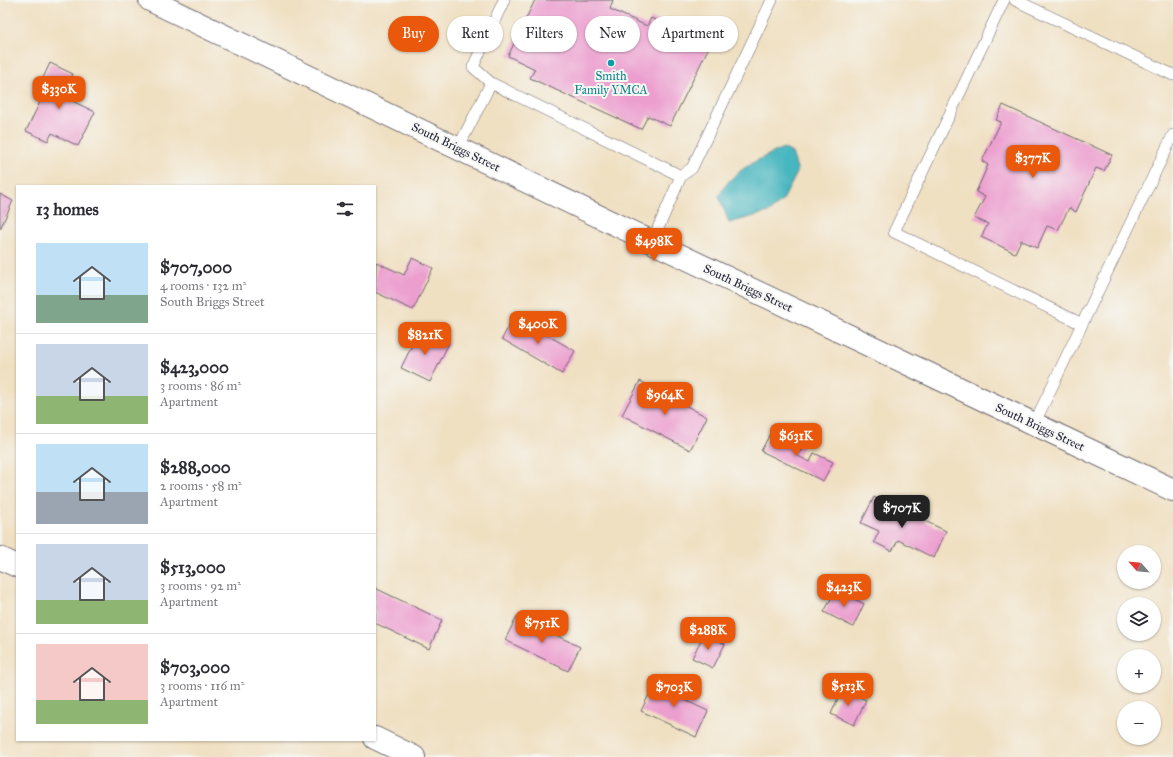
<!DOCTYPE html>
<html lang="en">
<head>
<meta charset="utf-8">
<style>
	body { margin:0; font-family:"IM FELL Great Primer",serif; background:#f2f2f3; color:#2b2b33; height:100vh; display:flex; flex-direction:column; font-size:15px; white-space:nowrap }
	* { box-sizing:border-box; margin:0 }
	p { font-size:13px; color:#7c7c81 }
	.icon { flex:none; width:22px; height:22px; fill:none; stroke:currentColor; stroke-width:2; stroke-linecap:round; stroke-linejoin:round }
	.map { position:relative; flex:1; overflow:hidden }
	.details { position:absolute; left:16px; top:185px; width:360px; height:556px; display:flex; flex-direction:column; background:#fff; border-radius:0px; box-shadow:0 1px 3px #0004 }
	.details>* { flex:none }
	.top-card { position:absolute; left:388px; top:16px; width:380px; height:36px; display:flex; gap:8px }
	.needle { width:26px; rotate:297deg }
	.fabs { position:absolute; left:1117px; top:545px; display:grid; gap:8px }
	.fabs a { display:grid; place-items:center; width:44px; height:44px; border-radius:50%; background:#fff; box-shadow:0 1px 3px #0004; font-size:20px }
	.price { position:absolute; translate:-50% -34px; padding:0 9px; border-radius:8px; background:#ea580c; color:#fff; font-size:13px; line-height:26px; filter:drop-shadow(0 1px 2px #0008) }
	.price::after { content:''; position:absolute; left:50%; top:24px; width:12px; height:9px; margin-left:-6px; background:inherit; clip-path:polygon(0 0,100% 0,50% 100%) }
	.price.active { background:#222; color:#fff }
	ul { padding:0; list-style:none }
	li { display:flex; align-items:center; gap:12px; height:100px; padding:0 20px }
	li+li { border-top:1px solid #e1e1e2 }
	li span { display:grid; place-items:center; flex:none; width:112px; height:80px; border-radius:0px; color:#555 }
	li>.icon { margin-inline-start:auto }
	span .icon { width:48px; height:48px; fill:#fffc; stroke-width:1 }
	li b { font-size:17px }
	h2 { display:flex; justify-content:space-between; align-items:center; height:48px; padding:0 20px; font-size:17px }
	.chip { padding:0 14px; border-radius:18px; background:#fff; box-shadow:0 1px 3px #0004; font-size:14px; line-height:36px }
	.chip.active { background:#ea580c; color:#fff }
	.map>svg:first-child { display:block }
</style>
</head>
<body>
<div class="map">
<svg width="1173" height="757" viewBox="0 0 1173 757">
	<rect width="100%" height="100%" fill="#f6f6f2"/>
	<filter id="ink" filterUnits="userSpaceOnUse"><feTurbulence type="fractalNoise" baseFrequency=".025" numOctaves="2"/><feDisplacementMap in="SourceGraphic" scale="8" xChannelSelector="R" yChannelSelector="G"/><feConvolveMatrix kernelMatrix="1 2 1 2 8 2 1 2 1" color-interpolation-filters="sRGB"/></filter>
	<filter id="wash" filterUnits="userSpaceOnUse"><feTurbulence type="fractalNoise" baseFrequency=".012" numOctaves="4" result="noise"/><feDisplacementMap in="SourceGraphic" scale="16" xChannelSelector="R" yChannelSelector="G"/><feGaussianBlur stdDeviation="0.9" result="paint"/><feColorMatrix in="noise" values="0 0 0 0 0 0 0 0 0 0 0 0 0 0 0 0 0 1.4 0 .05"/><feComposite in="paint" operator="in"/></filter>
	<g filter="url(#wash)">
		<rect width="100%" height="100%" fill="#f0e0c2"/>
		<path fill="#47b6bf" stroke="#346c7d" d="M783,148L792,153L798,171L783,200L769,212L729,223L719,196C732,170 758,160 783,148Z"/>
		<g id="blocks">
			<g fill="#ec9fcf">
				<path d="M535,0H613L610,9L647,26L651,18L710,45L670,126L648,116L641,129L530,78L535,69L508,56Z"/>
				<path d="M50,63L73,74L62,96L95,112L78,146L52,133L48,141L26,131L42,98L35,95Z"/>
				<path d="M1003,105L1112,155L1104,171L1096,168L1076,212L1069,208L1058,230L1047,226L1037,248L1021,240L1015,253L981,237L988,224L974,218L985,197L976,192L988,165L982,161L1001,122L996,120Z"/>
				<path d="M0,194L13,201L0,229Z"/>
				<path d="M412,258L433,268L413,310L375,292L376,262L404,275Z"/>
				<path d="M514,316L575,351L562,374L502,339Z"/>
				<path d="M420,329L449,343L430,382L401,368Z"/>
				<path d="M640,381L707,417L690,450L622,415Z"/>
				<path d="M771,432L803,447L798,456L810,462L814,453L833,462L823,481L761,451Z"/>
				<path d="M874,497L946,531L934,558L898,540L892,551L874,542L879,531L861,523Z"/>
				<path d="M375,588L442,620L429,649L375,623Z"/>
				<path d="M836,589L864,604L853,627L824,612Z"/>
				<path d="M517,616L580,647L568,671L505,640Z"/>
				<path d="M704,634L725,644L713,668L692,658Z"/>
				<path d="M658,676L682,688L678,697L708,711L696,737L641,711Z"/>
				<path d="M842,689L866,700L854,725L831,714Z"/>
			</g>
		</g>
	</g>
	<g filter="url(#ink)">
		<use href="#blocks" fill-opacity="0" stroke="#6a646a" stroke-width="1"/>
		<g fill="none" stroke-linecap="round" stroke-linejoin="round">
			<defs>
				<g id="service">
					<path d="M1004,0L894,232L1082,324"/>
					<path d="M1015,0L1173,75"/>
					<path d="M491,83L681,176"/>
					<path d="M458,148L491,83L473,67L504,0"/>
					<path d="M652,242L681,176L692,168L772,0"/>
					<path d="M1034,424L1173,135"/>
				</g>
				<g id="minor">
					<path d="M0,558L17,566"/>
					<path d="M375,738L414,757"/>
				</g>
				<path id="tertiary" d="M150,0L652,242L1173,490"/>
			</defs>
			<use href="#service" stroke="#6a646a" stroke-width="12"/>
			<use href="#minor" stroke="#6a646a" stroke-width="24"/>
			<use href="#tertiary" stroke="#6a646a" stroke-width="24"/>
			<use href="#service" stroke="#fff" stroke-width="11"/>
			<use href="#minor" stroke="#fff" stroke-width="22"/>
			<use href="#tertiary" stroke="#fff" stroke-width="22"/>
		</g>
	</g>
	<circle fill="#0f9aa8" stroke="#f6f6f2" stroke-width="1.5" cx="611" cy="63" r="4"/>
	<g text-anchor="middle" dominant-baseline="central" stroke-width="4" stroke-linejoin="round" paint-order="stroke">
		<g font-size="12" fill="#0d838f" stroke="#f6f6f2">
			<text x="611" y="76">Smith<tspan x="611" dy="14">Family YMCA</tspan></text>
		</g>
		<g font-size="12" fill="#22223b" stroke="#f6f6f2">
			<text transform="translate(456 147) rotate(26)">South Briggs Street</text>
			<text transform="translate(748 288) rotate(25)">South Briggs Street</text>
			<text transform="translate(1040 427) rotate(25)">South Briggs Street</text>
		</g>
	</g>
</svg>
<div class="fabs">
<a><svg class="needle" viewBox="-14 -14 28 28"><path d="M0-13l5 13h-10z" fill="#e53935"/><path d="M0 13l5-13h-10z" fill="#7c7c81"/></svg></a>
<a><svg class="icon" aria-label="layers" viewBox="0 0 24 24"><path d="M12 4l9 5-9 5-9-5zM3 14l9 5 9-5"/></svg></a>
<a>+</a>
<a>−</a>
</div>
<b class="price" style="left:59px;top:110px">$330K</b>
<b class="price" style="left:1033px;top:179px">$377K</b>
<b class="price" style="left:654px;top:262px">$498K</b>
<b class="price" style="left:538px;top:345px">$400K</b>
<b class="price" style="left:425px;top:356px">$821K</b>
<b class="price" style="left:665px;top:416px">$964K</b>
<b class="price" style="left:796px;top:457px">$631K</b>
<b class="price active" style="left:902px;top:529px">$707K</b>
<b class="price" style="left:844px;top:608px">$423K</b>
<b class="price" style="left:542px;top:644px">$751K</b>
<b class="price" style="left:708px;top:651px">$288K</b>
<b class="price" style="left:848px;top:707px">$513K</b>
<b class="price" style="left:674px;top:708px">$703K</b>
<div class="top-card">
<a class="chip active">Buy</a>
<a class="chip">Rent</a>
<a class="chip">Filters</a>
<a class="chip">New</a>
<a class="chip">Apartment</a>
</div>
<section class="details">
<h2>13 homes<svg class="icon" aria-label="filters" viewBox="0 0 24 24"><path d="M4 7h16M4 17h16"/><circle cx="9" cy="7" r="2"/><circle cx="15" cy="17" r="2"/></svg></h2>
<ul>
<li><span style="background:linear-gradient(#bfe0f5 65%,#7fa58c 0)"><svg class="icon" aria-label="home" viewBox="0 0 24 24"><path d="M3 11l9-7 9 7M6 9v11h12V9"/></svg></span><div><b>$707,000</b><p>4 rooms · 132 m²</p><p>South Briggs Street</p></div></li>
<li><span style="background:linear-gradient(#c9d6e8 65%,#8fb573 0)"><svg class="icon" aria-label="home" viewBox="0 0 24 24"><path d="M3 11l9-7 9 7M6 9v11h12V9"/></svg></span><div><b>$423,000</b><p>3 rooms · 86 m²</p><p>Apartment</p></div></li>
<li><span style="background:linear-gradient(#bfe0f5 60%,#9aa5b1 0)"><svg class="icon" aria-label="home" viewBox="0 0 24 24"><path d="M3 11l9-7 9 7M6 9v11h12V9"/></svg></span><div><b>$288,000</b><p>2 rooms · 58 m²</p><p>Apartment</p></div></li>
<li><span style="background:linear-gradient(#c9d6e8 70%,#8fb573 0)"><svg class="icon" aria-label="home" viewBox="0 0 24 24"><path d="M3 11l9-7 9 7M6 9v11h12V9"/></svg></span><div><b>$513,000</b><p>3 rooms · 92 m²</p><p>Apartment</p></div></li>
<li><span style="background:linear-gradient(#f6c9c9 70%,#8fb573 0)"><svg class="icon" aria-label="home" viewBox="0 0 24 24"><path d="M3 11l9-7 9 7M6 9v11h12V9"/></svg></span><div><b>$703,000</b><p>3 rooms · 116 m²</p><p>Apartment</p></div></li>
</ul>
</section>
</div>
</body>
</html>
